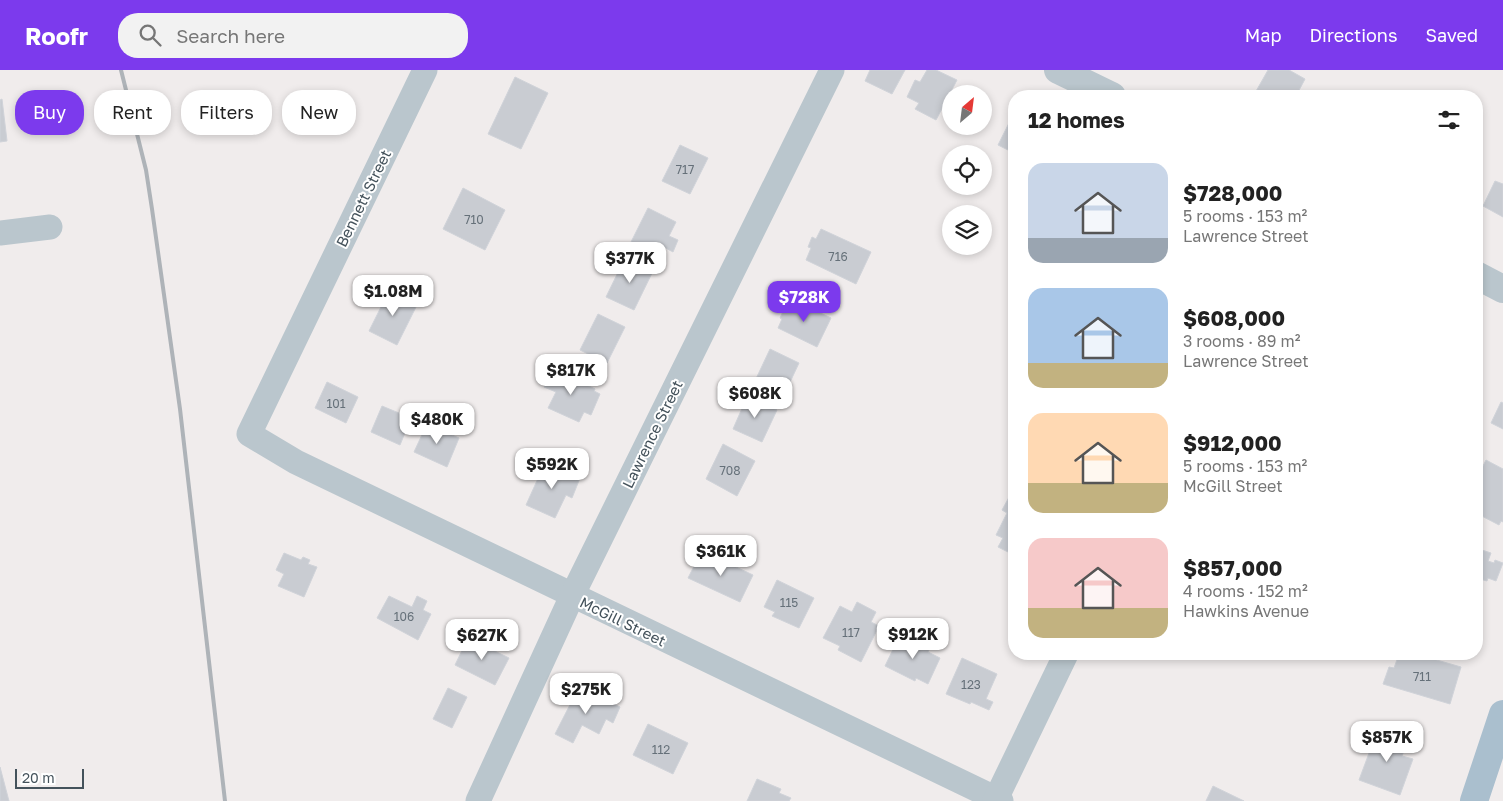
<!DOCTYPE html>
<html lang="en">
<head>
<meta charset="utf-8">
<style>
	body { margin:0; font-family:"Golos Text",sans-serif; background:#f2f2f2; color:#222; height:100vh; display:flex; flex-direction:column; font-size:19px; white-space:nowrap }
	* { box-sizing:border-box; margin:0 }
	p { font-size:16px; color:#767676 }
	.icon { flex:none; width:28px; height:28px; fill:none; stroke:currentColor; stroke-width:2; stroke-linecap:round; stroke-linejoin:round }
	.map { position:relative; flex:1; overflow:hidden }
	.sheet { position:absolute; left:1008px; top:20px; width:475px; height:570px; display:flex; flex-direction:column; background:#fff; border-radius:20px; box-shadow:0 2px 8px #0003 }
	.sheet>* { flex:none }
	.banner { position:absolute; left:15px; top:20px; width:475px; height:45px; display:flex; gap:10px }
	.needle { width:32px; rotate:28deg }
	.controls { position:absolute; left:942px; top:15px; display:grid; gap:10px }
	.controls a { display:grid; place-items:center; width:50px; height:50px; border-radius:50%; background:#fff; box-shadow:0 2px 8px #0003; font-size:25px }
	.scale { position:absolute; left:15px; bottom:12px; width:69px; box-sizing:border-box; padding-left:5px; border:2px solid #44525b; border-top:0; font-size:14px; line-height:18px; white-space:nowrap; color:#44525b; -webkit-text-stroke:4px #fff; paint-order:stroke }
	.price { position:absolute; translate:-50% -42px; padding:0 11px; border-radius:10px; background:#fff; color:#222; font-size:16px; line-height:32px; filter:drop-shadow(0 1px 2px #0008) }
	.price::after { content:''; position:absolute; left:50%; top:30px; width:15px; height:11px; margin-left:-8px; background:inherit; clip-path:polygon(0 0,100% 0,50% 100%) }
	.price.active { background:#7c3aed; color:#fff }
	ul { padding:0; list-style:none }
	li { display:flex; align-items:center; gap:15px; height:125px; padding:0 20px }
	li span { display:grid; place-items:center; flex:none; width:140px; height:100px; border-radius:15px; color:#555 }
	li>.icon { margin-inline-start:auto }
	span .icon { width:60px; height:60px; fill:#fffc; stroke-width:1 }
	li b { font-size:21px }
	h2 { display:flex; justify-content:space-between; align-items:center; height:60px; padding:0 20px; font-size:21px }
	.pill { padding:0 18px; border-radius:20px; background:#fff; box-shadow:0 2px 8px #0003; font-size:18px; line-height:45px }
	.pill.active { background:#7c3aed; color:#fff }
	header { display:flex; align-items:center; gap:30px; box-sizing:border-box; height:70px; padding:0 25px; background:#7c3aed; color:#fff }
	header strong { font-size:24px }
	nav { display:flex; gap:28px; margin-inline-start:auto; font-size:18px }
	.search { width:350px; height:45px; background:#f2f2f2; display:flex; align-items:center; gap:12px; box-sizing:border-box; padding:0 18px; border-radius:20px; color:#767676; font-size:19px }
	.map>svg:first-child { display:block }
</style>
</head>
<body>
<header>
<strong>Roofr</strong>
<div class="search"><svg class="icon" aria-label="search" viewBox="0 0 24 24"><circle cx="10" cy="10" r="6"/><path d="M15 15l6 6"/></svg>Search here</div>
<nav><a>Map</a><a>Directions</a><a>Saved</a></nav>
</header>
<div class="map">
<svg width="1503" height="731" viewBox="0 0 1503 731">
	<rect width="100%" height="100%" fill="#f0ecec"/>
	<g fill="#c9ccd2" stroke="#d0d3d9">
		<path d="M870,0H905L892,24L865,11Z"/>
		<path d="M927,0H936L957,10L936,50L915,39L919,33L907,27L915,10L920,12Z"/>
		<path d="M1268,0H1289L1305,9L1296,26H1261L1255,23Z"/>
		<path d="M515,7L548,23L521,79L488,64Z"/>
		<path d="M2,29L7,71L0,72V30Z"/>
		<path d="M1012,47L1014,48V83L998,75Z"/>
		<path d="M680,75L708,88L690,124L662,111Z"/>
		<path d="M1495,111L1503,114V147L1483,136Z"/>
		<path d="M463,118L505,140L485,180L443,159Z"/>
		<path d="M648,138L676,152L669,166L678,170L673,182L664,177L660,186L631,172Z"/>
		<path d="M821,159L871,182L856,214L806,190L811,178L808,177L812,167L816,169Z"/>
		<path d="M625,188L653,201L634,240L606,227Z"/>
		<path d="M390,219L418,233L397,275L369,261Z"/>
		<path d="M791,229L831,248L817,277L778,258L782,249L780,248L788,231L790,232Z"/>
		<path d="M598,244L625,257L607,293L580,280Z"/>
		<path d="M770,279L799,293L783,327L754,313Z"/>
		<path d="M553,299L595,319L594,321L600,324L591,345L584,342L579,352L548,338L556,322L544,317Z"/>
		<path d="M327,312L358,327L346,353L315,338Z"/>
		<path d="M747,327L777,340L762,372L733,359Z"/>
		<path d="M1501,332L1503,333V359L1491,353Z"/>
		<path d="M382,336L411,348L400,375L371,362Z"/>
		<path d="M427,354L459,368L447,397L414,382Z"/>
		<path d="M723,374L755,391L737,426L706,409Z"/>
		<path d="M1486,390L1503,399V452L1501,451L1499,455L1476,443V410Z"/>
		<path d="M545,393L580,408L572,428L566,425L555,448L526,435Z"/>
		<path d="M1014,418V485L998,477L1003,468L996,465L1007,443L1002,440Z"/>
		<path d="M1476,478L1491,483L1488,491L1494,493L1495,490L1503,493L1496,511L1488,508L1487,511L1476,508Z"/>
		<path d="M702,481L753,505L740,532L688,508Z"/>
		<path d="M284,483L301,490L303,487L310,490L308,494L317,497L304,527L278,516L284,504L276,500Z"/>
		<path d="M777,510L814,528L799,558L772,546L775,542L764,537Z"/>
		<path d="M389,526L412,537L417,526L427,531L423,540L431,544L418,570L377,548Z"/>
		<path d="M857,532L876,542L871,552L879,556L861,592L838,580L840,576L823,568L840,536L852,542Z"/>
		<path d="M916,566L932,573L928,582L940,588L928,614L916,608L915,611L885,596L898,569L911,575Z"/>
		<path d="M468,568L509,588L495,615L455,595Z"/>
		<path d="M1399,584H1416L1461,597L1450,634L1383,614L1389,597L1394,598Z"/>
		<path d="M962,588L997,604L986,629L993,632L989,640L971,632L970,634L946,624Z"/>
		<path d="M579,617L620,637L613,653L606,649L599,664L582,655L573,673L555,664Z"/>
		<path d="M448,618L467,627L452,658L433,649Z"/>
		<path d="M648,654L688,673L673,704L633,685Z"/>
		<path d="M1378,659L1408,670L1402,686L1413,689L1400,725L1359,710Z"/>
		<path d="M0,697L9,731H0Z"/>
		<path d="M757,709L781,719L779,723L791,728L789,731H747Z"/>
		<path d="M1213,716L1244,731H1206Z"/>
	</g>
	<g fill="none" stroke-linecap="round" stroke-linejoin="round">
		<g stroke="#bac6cd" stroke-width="25">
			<path d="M425,0L249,364L296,392L1001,731"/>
			<path d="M0,163L50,157"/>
			<path d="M478,731L572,526L832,0"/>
			<path d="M995,731L1066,584"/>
		</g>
		<g stroke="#bac6cd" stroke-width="28">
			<path d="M1058,0L1112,26"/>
			<path d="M1476,205L1503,219"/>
		</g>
		<path stroke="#aabfce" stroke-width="28" d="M1474,731L1503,644"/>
		<path stroke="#aeb3b8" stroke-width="4" d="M121,0L146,100L152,139L180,339L225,731"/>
	</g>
	<g text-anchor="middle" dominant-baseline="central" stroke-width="4" stroke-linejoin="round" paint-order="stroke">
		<g font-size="12" fill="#657079">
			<text x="685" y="99">717</text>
			<text x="474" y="149">710</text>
			<text x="838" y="186">716</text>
			<text x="336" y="333">101</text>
			<text x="730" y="400">708</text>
			<text x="789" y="532">115</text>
			<text x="404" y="546">106</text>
			<text x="851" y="562">117</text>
			<text x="1422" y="606">711</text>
			<text x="971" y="614">123</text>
			<text x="661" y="679">112</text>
		</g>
		<g font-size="15" fill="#44525b" stroke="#fff">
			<text transform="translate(363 128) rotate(-64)">Bennett Street</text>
			<text transform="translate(652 364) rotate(-64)">Lawrence Street</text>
			<text transform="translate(623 551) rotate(26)">McGill Street</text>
		</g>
	</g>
</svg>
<div class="controls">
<a><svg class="needle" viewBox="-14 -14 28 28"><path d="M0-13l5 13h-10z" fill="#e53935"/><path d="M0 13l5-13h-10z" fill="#767676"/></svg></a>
<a><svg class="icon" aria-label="locate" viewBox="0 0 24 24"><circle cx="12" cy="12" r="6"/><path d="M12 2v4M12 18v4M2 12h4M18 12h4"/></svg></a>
<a><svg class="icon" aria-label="layers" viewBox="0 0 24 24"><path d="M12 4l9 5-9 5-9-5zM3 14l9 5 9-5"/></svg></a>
</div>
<div class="scale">20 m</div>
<b class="price" style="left:630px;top:214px">$377K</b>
<b class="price" style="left:393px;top:247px">$1.08M</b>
<b class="price active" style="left:804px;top:253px">$728K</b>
<b class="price" style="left:571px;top:326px">$817K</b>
<b class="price" style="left:755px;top:349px">$608K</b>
<b class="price" style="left:437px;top:375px">$480K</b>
<b class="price" style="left:552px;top:420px">$592K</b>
<b class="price" style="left:721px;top:507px">$361K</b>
<b class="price" style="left:913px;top:590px">$912K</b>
<b class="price" style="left:482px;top:591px">$627K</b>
<b class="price" style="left:586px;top:645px">$275K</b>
<b class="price" style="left:1387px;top:693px">$857K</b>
<div class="banner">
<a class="pill active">Buy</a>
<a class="pill">Rent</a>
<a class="pill">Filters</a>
<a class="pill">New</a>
</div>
<section class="sheet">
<h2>12 homes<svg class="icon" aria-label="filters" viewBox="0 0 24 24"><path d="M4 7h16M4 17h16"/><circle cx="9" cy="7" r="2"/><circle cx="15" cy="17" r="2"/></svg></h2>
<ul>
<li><span style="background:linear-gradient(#c9d6e8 75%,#9aa5b1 0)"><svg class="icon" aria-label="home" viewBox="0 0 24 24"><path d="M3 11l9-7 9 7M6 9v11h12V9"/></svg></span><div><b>$728,000</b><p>5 rooms · 153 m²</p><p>Lawrence Street</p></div></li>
<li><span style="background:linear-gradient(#a9c7e8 75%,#c2b280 0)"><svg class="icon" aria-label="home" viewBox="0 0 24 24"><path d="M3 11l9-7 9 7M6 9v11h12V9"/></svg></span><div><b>$608,000</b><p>3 rooms · 89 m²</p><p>Lawrence Street</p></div></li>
<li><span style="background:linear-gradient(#ffd9b3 70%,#c2b280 0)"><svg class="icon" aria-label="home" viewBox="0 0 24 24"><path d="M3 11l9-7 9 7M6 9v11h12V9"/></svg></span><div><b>$912,000</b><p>5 rooms · 153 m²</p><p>McGill Street</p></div></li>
<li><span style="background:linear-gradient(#f6c9c9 70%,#c2b280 0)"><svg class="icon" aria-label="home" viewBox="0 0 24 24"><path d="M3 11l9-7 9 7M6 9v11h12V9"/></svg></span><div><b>$857,000</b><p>4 rooms · 152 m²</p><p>Hawkins Avenue</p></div></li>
</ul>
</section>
</div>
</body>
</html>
